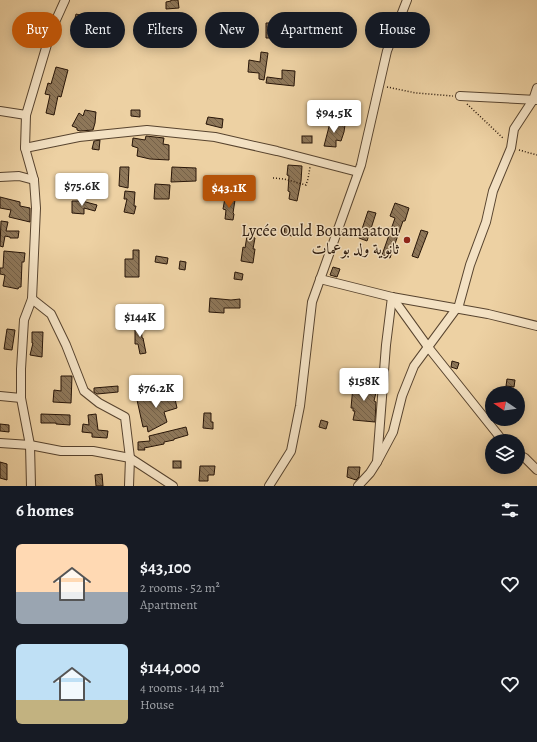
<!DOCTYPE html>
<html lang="en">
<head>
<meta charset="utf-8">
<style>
	body { margin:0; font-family:Alegreya,Amiri,serif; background:#242831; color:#f1f3f6; height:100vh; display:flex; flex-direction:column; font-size:15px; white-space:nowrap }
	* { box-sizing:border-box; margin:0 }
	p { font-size:13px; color:#9ea1a6 }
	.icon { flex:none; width:22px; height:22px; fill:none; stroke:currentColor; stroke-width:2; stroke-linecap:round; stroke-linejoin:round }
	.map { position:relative; height:486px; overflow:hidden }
	.panel { display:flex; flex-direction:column; background:#171b24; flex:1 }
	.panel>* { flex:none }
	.banner { position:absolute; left:12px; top:12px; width:513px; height:36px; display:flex; gap:8px }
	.needle { width:26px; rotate:283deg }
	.buttons { position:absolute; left:485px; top:386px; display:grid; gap:8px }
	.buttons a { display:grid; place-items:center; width:40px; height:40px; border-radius:50%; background:#171b24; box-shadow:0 2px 10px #0003; font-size:20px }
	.price { position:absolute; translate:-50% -34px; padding:0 9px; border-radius:4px; background:#fff; color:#222; font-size:13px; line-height:26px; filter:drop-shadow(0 1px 2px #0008) }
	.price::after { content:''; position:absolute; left:50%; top:24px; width:12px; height:9px; margin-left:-6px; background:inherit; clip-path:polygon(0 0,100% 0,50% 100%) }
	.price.on { background:#b45309; color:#fff }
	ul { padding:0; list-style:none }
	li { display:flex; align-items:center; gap:12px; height:100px; padding:0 16px }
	li span { display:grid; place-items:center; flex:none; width:112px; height:80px; border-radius:6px; color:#555 }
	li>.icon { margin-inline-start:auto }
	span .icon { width:48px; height:48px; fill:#fffc; stroke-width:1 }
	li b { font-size:17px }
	h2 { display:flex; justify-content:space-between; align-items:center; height:48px; padding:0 16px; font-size:17px }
	.chip { padding:0 14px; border-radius:18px; background:#171b24; box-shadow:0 2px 10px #0003; font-size:14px; line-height:36px }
	.chip.on { background:#b45309; color:#fff }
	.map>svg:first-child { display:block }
</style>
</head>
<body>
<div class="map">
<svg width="537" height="486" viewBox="0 0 537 486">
	<defs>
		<pattern id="building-back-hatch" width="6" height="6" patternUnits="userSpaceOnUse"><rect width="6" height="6" fill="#8e7759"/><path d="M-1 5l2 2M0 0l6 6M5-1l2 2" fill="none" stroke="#746048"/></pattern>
	</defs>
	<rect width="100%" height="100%" fill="#edd1a3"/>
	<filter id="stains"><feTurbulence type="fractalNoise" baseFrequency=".005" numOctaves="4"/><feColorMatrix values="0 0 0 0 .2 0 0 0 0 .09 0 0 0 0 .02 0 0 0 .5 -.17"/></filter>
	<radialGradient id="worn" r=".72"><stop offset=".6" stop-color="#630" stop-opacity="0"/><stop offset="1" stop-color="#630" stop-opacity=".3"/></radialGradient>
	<g fill="url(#building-back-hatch)" stroke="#271508">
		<path d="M171,0H178L179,8L166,9V2L171,1Z"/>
		<path d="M76,14L96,19L93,32L73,27Z"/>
		<path d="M186,18V31H172L181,23Z"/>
		<path d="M266,23H277V30H274V38H266Z"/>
		<rect x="111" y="27" width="11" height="9"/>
		<path d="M287,29H295L294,38H286Z"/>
		<path d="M22,31L31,32L30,38L22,37Z"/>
		<path d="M261,52L268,53L264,80L259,79V73L248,72L249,60L260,62Z"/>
		<path d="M56,67L68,70L61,97L58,96L54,115L46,113L50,95L45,94L48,83L51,84Z"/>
		<path d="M282,70L295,71L294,86L266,83L267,77L282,79Z"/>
		<path d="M85,110L96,112L95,123L93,130L80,131L77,130V128L72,126L79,113L83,116Z"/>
		<path d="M131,110H140V117L131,116Z"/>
		<path d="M208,117L223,119L222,128L206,124Z"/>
		<path d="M331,119L338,121V123L345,125L344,132L341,141L336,140V147L324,146Z"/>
		<path d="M146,136L164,138L163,144L169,145V160L150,159L137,156L138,148L132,146L133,138L145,140Z"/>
		<rect x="302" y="136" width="10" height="7"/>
		<path d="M100,140L99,150L92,149L94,141Z"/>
		<path d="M288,165L302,166L301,181L297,201L289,199L290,192L288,191L289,176L287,175Z"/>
		<path d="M120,167H129L128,188L119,186Z"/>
		<path d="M172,167L196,168V181L171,182Z"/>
		<path d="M155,184L170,185L169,199H154Z"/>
		<path d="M125,191L135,192L134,206H136L134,214L124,212L127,199H124Z"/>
		<path d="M0,197L20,202V206L30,208V222L9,217L11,210L0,208Z"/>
		<path d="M225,198L235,200L233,213L234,214L233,220L225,219L226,210L223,209Z"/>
		<path d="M72,201H82L97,205L95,211L84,208V214L72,213Z"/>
		<path d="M395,203L409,208L405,221H403L390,258L382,255L395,218L390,216Z"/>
		<path d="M368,211L376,213L367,241L359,238Z"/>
		<path d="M1,221L8,222L6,231H19L18,238H10V237L5,236L3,247L0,246Z"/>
		<path d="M285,227L293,229L292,236L284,234Z"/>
		<path d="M421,230L428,232L418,258L412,256Z"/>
		<path d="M247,236L255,238L253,249H255L253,263L241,261L243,247L245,248Z"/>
		<path d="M133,250H139V277H125V259H133Z"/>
		<path d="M4,251L25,253L24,262H22L21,287H19L18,289L3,286L5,275L0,274V268H3Z"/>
		<path d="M156,256L168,258L167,264L155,262Z"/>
		<path d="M180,261L186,262L185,270L179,269Z"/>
		<path d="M333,267L340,269L337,277L330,275Z"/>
		<path d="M235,272L243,274L242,280L234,279Z"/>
		<path d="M210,298L231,300L240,299V308H224V313L209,312Z"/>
		<path d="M135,323H141L142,338H143L146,353L140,354L138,344H135Z"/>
		<path d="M7,329L15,330L12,350L4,349Z"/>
		<path d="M32,332H43L42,357L30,355L33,343H32Z"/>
		<path d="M452,361L459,363L457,369L451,367Z"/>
		<path d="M61,376H72L71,403L53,402L54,390L61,391Z"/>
		<path d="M356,379L368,382L367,386L377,388L374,401L376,402L375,422L353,420L355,411H353V408H351L353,386L355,387Z"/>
		<path d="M507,379L515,380L514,387L506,386Z"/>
		<path d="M118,386V392L97,394L94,392V388Z"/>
		<path d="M173,390L177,408L164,412L167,422L148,432L147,426L143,427L137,400L160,394L159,393Z"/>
		<path d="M204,413H211V422H213V429L203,428Z"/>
		<path d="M41,414L70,415V425L56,424V423H41Z"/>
		<path d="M96,414L98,430L108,431L107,438L92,437V433L82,432L83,424L89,425L88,415Z"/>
		<path d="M321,420L328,422L326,429L319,427Z"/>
		<path d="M0,424L9,425V432L0,431Z"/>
		<path d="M186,427L188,435L174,439V440L164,442V444L144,448L145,450H138V442L150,441L149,436Z"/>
		<rect x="173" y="461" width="8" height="7"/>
		<path d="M0,462L7,464V480L0,478Z"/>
		<path d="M200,466H215L214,475H208V481H199Z"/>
		<path d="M348,467H360L359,477L356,480L347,477Z"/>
		<path d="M102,474L103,486H96L95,475Z"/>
	</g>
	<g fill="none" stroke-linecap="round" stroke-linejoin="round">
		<defs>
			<g id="minor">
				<path d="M460,96L537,100"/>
				<path d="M0,111L26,115"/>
				<path d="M25,148L79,137L147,130L215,137L277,151L358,172"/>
				<path d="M0,177L19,176L34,180"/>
				<path d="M320,279L392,297L488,314L537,326"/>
				<path d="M392,297L428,347L503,441"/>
				<path d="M32,299L51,314L66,345L84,391L99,403L125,417L130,458L129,486"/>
				<path d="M0,396L21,398"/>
				<path d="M0,443L30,445L61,451H93L130,458L173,486"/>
				<path d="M518,454L525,458L537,470"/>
				<path d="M377,462L393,432L402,396L414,366L459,305L470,265L486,222L493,191L511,148L514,129L533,100L537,88"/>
				<path d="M31,486L30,445L21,398V369L24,320L32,299L36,208L34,180L25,148L26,115L51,31L65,0"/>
				<path d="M269,486L291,451L300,406L312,302L361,165L387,51L407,0"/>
				<path d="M358,486L370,473L377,462L386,345L392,297"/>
			</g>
		</defs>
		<use href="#minor" stroke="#58442f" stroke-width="10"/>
		<g stroke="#271508" stroke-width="1.5" stroke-dasharray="1 2" stroke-linecap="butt">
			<path d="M387,87L416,93L453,96"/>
			<path d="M467,104L504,139"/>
			<path d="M519,150L537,155"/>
			<path d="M273,178L284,179L306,185L308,179L310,167"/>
		</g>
		<use href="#minor" stroke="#f3e1c3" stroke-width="8"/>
	</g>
	<circle fill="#8f2418" stroke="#f3e1c3" stroke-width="1.5" cx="407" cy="240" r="4"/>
	<g text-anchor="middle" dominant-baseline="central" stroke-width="3" stroke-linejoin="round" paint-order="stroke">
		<g font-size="16" fill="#271508" stroke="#f3e1c3" text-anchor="end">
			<text x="399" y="231">Lycée Ould Bouamaatou<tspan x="399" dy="18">ثانوية ولد بوعمات</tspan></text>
		</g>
	</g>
	<rect width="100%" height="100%" filter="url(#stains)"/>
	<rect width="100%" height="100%" fill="url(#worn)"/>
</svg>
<div class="buttons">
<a><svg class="needle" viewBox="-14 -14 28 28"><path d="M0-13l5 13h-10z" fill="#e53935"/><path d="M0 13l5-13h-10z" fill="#9ea1a6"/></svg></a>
<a><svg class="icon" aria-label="layers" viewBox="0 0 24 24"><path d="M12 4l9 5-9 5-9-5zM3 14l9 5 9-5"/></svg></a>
</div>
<b class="price" style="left:334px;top:134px">$94.5K</b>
<b class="price" style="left:82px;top:207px">$75.6K</b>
<b class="price on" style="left:229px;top:209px">$43.1K</b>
<b class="price" style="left:140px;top:338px">$144K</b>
<b class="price" style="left:364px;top:402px">$158K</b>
<b class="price" style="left:156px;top:409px">$76.2K</b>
<div class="banner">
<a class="chip on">Buy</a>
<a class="chip">Rent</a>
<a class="chip">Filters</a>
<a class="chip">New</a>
<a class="chip">Apartment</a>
<a class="chip">House</a>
</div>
</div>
<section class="panel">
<h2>6 homes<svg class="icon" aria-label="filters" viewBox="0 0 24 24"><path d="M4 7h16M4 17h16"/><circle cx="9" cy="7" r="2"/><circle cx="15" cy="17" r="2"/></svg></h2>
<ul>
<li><span style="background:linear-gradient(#ffd9b3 60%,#9aa5b1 0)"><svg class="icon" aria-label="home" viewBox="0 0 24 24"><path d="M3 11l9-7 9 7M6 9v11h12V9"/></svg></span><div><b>$43,100</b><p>2 rooms · 52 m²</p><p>Apartment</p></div><svg class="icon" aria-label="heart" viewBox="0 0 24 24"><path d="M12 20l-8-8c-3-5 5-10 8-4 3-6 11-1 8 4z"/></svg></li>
<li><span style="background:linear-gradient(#bfe0f5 70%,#c2b280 0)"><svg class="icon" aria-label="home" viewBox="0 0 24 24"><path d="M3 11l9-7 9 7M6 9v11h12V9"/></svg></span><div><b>$144,000</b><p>4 rooms · 144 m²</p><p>House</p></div><svg class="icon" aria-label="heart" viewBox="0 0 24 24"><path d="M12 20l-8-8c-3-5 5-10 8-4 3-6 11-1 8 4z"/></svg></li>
</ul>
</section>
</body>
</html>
